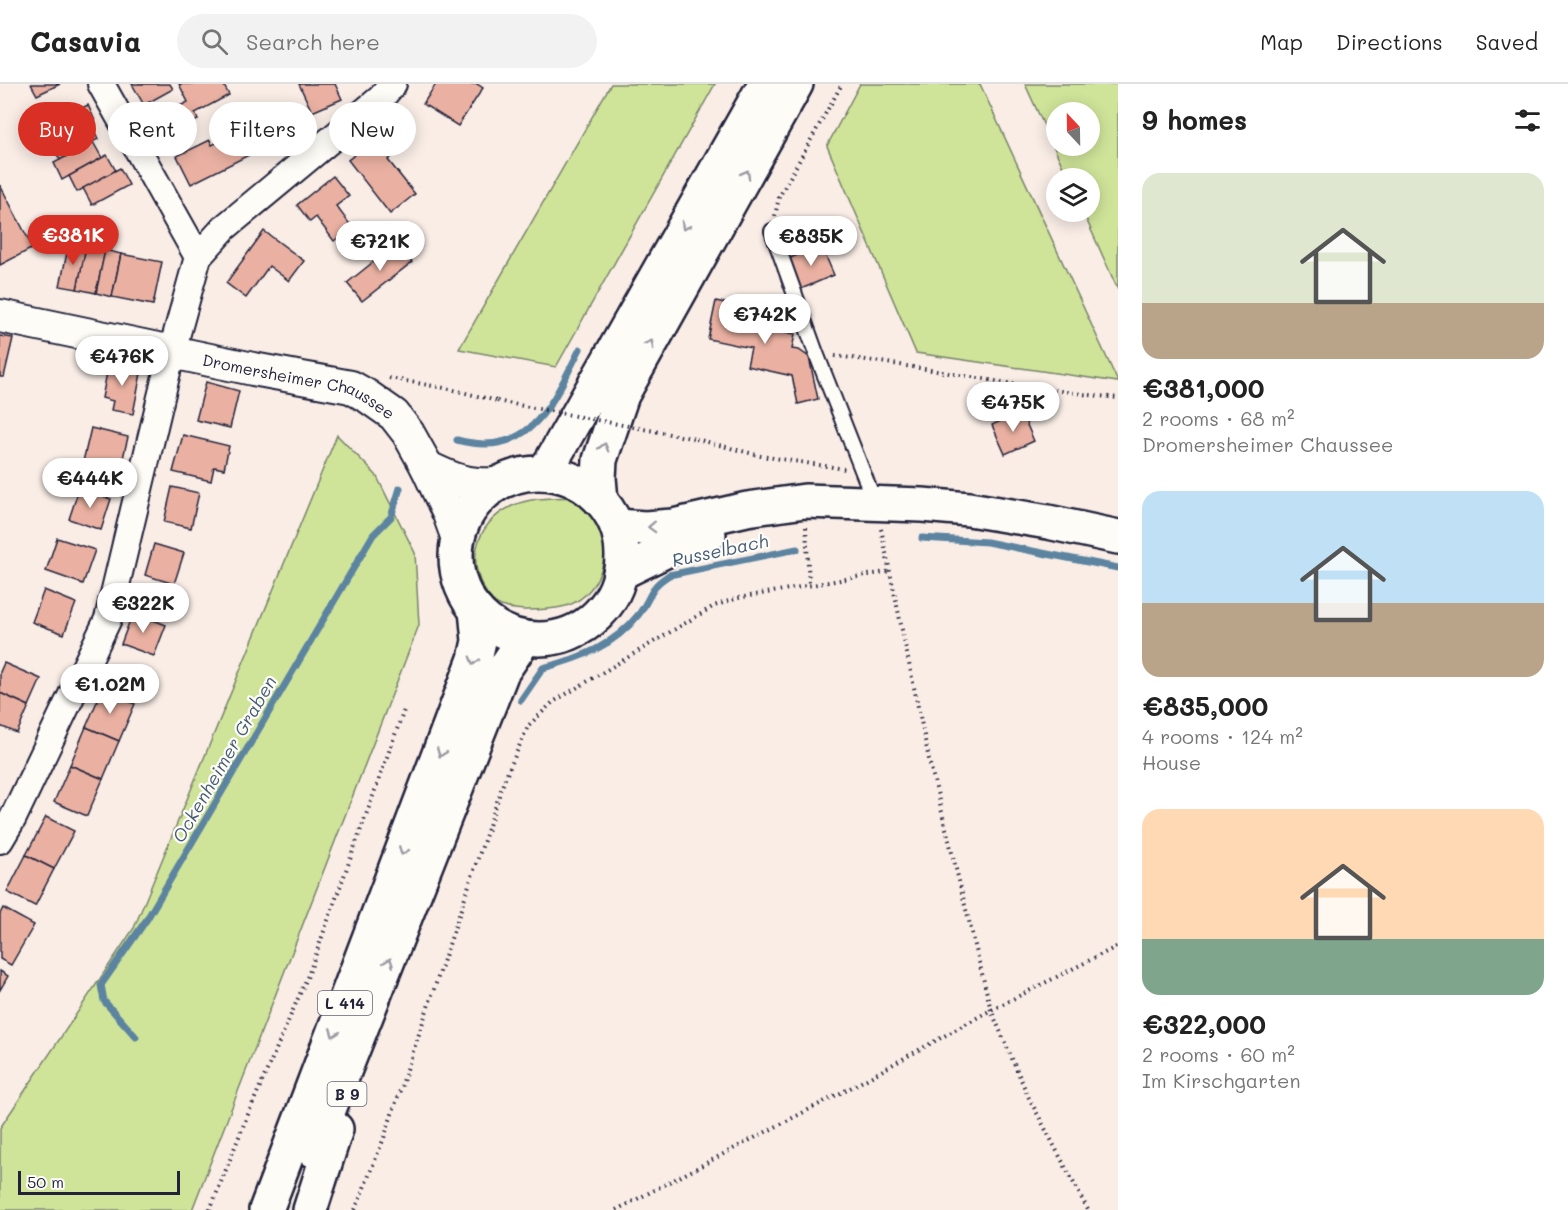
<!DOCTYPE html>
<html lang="en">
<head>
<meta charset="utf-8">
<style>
	body { margin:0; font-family:Mali,sans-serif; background:#f2f2f2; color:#222; height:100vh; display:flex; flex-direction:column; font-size:22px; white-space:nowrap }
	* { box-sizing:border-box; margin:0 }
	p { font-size:20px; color:#767676 }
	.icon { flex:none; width:33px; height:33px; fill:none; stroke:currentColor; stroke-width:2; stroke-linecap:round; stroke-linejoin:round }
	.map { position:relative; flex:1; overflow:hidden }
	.side { display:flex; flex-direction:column; background:#fff; width:450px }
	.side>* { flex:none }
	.guide { position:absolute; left:18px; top:18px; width:570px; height:54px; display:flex; gap:12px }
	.needle { width:39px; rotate:338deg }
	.fabs { position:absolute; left:1046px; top:18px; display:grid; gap:12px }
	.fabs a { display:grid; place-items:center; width:54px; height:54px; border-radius:50%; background:#fff; box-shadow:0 3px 15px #0003; font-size:30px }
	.scale { position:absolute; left:18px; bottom:15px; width:162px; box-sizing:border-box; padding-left:6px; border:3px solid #22223b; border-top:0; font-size:16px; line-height:21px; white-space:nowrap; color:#22223b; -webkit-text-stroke:4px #fdfcf7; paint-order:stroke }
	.price { position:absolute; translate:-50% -51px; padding:0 14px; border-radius:21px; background:#fff; color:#222; font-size:20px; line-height:39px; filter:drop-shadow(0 2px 3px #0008) }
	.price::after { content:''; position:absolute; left:50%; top:36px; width:18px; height:14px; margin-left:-9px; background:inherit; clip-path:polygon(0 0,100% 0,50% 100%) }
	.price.active { background:#d93025; color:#fff }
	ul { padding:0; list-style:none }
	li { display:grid; align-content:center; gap:12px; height:318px; padding:0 24px }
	li span { display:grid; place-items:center; height:186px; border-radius:18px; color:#555 }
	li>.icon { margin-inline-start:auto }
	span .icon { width:108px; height:108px; fill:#fffc; stroke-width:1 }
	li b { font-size:26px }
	h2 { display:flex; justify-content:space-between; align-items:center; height:72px; padding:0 24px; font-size:26px }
	.pill { padding:0 21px; border-radius:27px; background:#fff; box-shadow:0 3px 15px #0003; font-size:21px; line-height:54px }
	.pill.active { background:#d93025; color:#fff }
	header { display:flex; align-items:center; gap:36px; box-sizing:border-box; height:84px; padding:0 30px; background:#fff; border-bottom:2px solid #e0e0e0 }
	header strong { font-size:28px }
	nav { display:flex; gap:33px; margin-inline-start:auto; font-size:21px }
	.search { width:420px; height:54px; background:#f2f2f2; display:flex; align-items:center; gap:15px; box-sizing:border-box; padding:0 21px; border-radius:33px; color:#767676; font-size:22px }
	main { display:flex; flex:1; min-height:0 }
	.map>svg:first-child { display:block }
</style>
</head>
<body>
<header>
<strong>Casavia</strong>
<div class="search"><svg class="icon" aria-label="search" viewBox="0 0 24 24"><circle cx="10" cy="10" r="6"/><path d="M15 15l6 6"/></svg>Search here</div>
<nav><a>Map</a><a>Directions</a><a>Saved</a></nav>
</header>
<main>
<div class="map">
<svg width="1118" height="1126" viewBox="0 0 1118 1126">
	<rect width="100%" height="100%" fill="#f9ede6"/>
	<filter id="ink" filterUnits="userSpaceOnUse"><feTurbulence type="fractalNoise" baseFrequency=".0167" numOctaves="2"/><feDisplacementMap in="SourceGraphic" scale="12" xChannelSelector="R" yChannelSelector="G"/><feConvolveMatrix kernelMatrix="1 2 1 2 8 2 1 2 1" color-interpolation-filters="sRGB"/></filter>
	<g filter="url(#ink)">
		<g fill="#cfe499" stroke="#78836a" stroke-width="1.5" fill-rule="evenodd">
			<path d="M611,0H715L556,283L459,265Z"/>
			<path d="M860,0H980L1118,298L916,269L827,62Z"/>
			<path d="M1025,0H1118V206L1083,128H1089V94H1068ZM1089,28V62H1056V28Z"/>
			<path d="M337,351L376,391L415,469L419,541L192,1126H0V1044L134,844Z"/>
			<path d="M575,413C580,416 587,419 591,423C618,451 605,510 566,522C554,525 539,526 526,526C514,525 501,525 492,516C464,484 473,440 512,422C531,413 554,414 575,413Z"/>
		</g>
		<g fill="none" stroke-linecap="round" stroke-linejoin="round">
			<g stroke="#5c84a0" stroke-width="7">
				<path d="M457,356C531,376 552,319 580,265"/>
				<path d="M922,454L987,458L1118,484"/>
				<path d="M521,616L543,584C581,574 614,562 639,530C645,522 649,512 655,503C658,498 665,494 669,491L797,465"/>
				<path d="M136,953L104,917L101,901L147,835L373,451L391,433L400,404"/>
			</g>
		</g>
		<g fill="#eab1a2" stroke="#22223b" stroke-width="1.5">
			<path d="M31,0H60L37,11Z"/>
			<path d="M132,0H170L173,5L144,21Z"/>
			<path d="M179,0H223L229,11L195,29L198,36L165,53L156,34L188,18Z"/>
			<path d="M299,0H335L342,15L312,28Z"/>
			<path d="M436,0H477L483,4L458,42L423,20Z"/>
			<path d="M88,21L95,37L57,56L49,40Z"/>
			<path d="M91,39L98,55L60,76L51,59Z"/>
			<path d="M394,40L409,59L388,76L415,110L390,130L348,76Z"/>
			<path d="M239,48L251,70L191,100L177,72L210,56L212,61Z"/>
			<path d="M93,58L102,74L62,96L54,79Z"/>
			<path d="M107,71L116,87L77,108L69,92Z"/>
			<path d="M120,84L129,101L92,121L83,104Z"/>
			<path d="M333,92L349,112L336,122L352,143L334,157L316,133L310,138L297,121Z"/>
			<path d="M0,101L33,164L0,181Z"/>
			<path d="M264,147L304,177L289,197L269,182L246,214L226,199Z"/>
			<path d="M87,155L107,159L96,209L77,205Z"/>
			<path d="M69,159L86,163L77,205L60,202Z"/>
			<path d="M397,159L412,178L362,217L347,199Z"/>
			<path d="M821,161L834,191L801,205L788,175Z"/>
			<path d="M105,166L121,170L112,213L96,209Z"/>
			<path d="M121,170L162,178L153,221L112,213Z"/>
			<path d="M716,217L760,227L759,230L786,236L783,248L795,250L792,265L799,266L809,273L818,315L798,320L792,292L747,282L751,264L708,255Z"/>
			<path d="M0,252L13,254L4,293H0Z"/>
			<path d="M109,278L142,284L133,330L111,326L113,317L102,314Z"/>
			<path d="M206,298L239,307L230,344L196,336Z"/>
			<path d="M1021,327L1034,357L1005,370L992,341Z"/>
			<path d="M91,344L128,353L118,395L81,386Z"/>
			<path d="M183,351L229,362L224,385L214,383L211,397L173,388Z"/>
			<path d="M172,403L199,409L191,444L164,438Z"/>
			<path d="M79,405L111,415L101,446L69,435Z"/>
			<path d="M57,454L95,466L83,500L46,487Z"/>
			<path d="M154,460L184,469L174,500L145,491Z"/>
			<path d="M44,506L76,519L64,550L32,538Z"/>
			<path d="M133,528L166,541L154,572L121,560Z"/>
			<path d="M4,579L41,595L29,622L0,609V588Z"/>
			<path d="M102,606L135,620L119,657L86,643Z"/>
			<path d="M0,609L29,622L17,649L0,642Z"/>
			<path d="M86,643L119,657L103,695L70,681Z"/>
			<path d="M70,681L103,695L87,732L54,718Z"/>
			<path d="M46,733L74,747L54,785L26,771Z"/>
			<path d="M26,771L54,785L35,822L7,808Z"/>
			<path d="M3,824L34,841L11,881L0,875V830Z"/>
			<path d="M0,887L8,892L0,906Z"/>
		</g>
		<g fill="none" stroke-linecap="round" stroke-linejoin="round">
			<defs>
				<path id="service" d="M772,147L816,269L875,419"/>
				<g id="minor">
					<path d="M101,0L198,173"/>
					<path d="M0,756L13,734L108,535L172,267L198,173L224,144L381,14L393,0"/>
				</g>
				<g id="tertiary">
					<path id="s1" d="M0,232L253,285L351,303L367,312L394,331L408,349L427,383L449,430L458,455"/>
					<path d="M427,383C453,396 469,402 498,400"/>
				</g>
				<g id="secondary">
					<path d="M617,442L645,444L673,442L747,425L805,417L922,421L969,425L1048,438L1118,453"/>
					<path d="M620,489L679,460L709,451"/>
				</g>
				<g id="primary">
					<path d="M542,389L551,378L765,0"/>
					<circle cx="539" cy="472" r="83"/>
					<path d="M601,417L599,394L600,376L622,311L796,0"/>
				</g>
				<g id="trunk">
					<path d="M313,1066L502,588L525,554"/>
					<path d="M266,1126L475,575L479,557L476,526"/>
					<path d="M310,1126L336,1045"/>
				</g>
			</defs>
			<use href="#service" stroke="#22223b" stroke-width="18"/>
			<use href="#minor" stroke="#22223b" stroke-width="30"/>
			<use href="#tertiary" stroke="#22223b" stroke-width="36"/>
			<use href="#secondary" stroke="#22223b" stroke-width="38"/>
			<use href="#primary" stroke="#22223b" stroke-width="38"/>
			<use href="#trunk" stroke="#22223b" stroke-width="38"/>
			<g stroke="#22223b" stroke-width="4" stroke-dasharray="1.5 4.5" stroke-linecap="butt">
				<path d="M775,132L779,113L842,0"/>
				<path d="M835,272C930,283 1023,305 1118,314"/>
				<path d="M389,294L450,305L497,317"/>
				<path d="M696,355L761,372L845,385"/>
				<path d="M806,443L809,500"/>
				<path d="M881,445L930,680L991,926L1029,1014L1088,1126"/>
				<path d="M210,1126L246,1035L309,889L404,626"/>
				<path d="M355,1126L384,1054L504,697L528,642L553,618L714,522L738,514L891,487"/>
				<path d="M616,1126L854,1002L991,926L1118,862"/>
			</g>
			<use href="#service" stroke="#fdfcf7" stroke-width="14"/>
			<use href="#minor" stroke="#fdfcf7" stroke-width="26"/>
			<use href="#tertiary" stroke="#fdfcf7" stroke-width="32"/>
			<use href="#secondary" stroke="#fdfcf7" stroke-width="33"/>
			<use href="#primary" stroke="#fdfcf7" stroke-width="33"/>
			<use href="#trunk" stroke="#fdfcf7" stroke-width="33"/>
			<path stroke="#22223b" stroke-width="4" stroke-dasharray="1.5 4.5" stroke-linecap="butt" d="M497,317L696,355"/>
		</g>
		<defs><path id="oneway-chevron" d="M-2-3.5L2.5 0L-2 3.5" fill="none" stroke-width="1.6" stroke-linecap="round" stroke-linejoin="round" transform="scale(1.5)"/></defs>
		<g stroke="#9a9aa2">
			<use href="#oneway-chevron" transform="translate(746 90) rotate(-61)"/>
			<use href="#oneway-chevron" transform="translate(685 142) rotate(119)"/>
			<use href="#oneway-chevron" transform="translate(650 260) rotate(-61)"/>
			<use href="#oneway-chevron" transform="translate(604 363) rotate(-74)"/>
			<use href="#oneway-chevron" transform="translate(652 443) rotate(178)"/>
			<use href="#oneway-chevron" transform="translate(474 577) rotate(106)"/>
			<use href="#oneway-chevron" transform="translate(441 669) rotate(111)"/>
			<use href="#oneway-chevron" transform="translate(403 767) rotate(111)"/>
			<use href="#oneway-chevron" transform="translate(389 878) rotate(-69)"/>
			<use href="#oneway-chevron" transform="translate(334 949) rotate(111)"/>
		</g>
	</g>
	<g text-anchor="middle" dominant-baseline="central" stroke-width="4.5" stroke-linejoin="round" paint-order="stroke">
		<g fill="#fdfcf7" stroke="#646373" stroke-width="1.5">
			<rect x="318" y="907" width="54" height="24" rx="4.5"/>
			<rect x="327.5" y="998" width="39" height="24" rx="4.5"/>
		</g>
		<g font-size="15" font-weight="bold" fill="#22223b">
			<text x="345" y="919">L 414</text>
			<text x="347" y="1010">B 9</text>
		</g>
		<g font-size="16" fill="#22223b" stroke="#fdfcf7">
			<text stroke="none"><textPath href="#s1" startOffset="308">Dromersheimer Chaussee</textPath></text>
		</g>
		<g font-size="18" font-style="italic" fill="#445b76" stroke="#fdfcf7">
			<text transform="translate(720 466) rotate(-12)">Russelbach</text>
			<text transform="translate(224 675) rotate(-60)">Ockenheimer Graben</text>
		</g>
	</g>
</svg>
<div class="fabs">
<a><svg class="needle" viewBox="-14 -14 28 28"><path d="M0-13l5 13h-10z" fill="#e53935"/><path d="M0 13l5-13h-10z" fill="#767676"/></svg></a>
<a><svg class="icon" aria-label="layers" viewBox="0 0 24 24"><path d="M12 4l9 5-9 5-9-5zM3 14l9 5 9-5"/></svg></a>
</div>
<div class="scale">50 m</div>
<b class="price active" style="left:73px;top:182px">€381K</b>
<b class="price" style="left:811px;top:183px">€835K</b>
<b class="price" style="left:380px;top:188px">€721K</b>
<b class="price" style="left:765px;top:261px">€742K</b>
<b class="price" style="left:122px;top:303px">€476K</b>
<b class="price" style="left:1013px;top:349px">€475K</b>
<b class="price" style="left:90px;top:425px">€444K</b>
<b class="price" style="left:143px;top:550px">€322K</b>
<b class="price" style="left:110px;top:631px">€1.02M</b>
<div class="guide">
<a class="pill active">Buy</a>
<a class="pill">Rent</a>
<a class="pill">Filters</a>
<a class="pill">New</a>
</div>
</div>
<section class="side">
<h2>9 homes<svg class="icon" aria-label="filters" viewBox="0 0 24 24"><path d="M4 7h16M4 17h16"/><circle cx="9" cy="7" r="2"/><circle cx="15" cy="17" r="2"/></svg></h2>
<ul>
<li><span style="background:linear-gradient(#dfe7d0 70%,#b9a48a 0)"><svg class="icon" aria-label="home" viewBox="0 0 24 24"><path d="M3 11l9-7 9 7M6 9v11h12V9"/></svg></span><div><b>€381,000</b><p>2 rooms · 68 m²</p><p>Dromersheimer Chaussee</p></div></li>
<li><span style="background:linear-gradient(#bfe0f5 60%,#b9a48a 0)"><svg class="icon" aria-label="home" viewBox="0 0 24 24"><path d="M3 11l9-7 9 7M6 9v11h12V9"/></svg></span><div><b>€835,000</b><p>4 rooms · 124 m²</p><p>House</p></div></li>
<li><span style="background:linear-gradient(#ffd9b3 70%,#7fa58c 0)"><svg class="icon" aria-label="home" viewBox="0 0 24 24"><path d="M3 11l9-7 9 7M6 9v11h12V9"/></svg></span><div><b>€322,000</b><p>2 rooms · 60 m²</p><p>Im Kirschgarten</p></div></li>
</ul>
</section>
</main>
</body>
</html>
